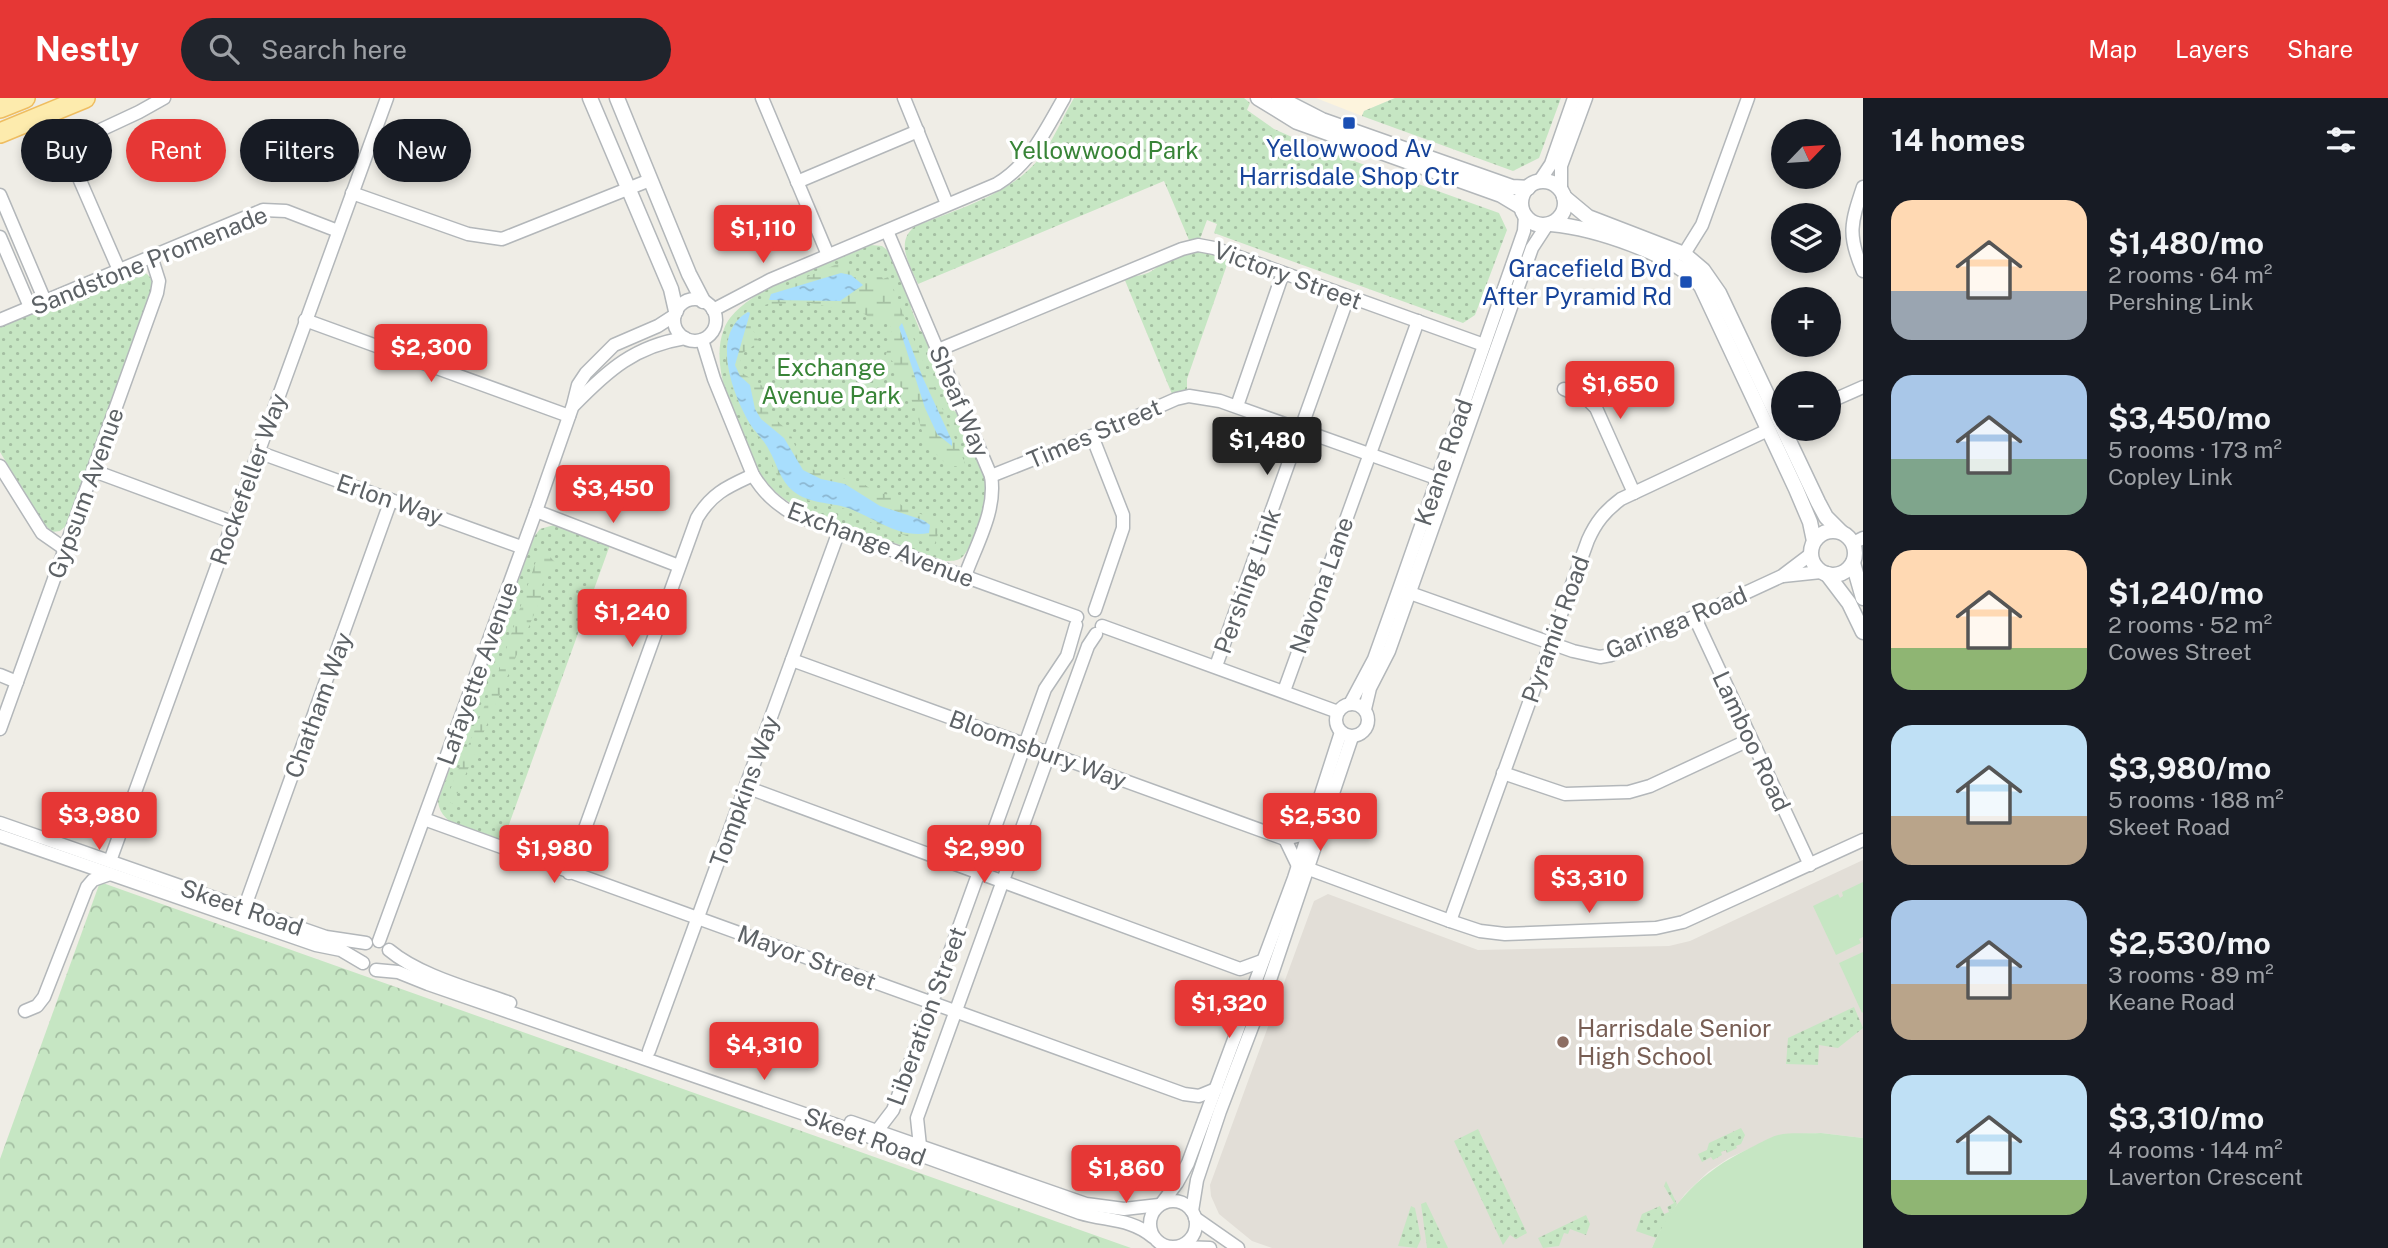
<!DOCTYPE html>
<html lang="en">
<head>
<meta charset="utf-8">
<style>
	body { margin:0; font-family:"Public Sans",sans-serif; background:#20242c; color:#f1f3f6; height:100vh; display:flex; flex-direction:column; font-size:26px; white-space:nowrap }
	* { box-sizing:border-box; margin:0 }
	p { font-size:23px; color:#9ea1a6 }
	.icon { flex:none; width:38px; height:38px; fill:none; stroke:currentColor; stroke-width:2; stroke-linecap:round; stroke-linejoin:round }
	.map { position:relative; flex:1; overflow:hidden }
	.side { display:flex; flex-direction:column; background:#171b24; width:525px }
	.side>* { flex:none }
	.guide { position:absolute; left:21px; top:21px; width:665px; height:63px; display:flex; gap:14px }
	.needle { width:46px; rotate:65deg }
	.fabs { position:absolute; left:1771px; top:21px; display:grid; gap:14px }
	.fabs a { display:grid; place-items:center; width:70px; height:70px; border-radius:50%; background:#171b24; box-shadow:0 4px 10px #0003; font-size:35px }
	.price { position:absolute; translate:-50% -60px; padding:0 16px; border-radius:7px; background:#e63735; color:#fff; font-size:23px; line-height:46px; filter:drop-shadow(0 2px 4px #0008) }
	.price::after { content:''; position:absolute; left:50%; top:42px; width:21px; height:16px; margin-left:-10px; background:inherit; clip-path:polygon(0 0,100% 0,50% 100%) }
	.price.on { background:#222; color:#fff }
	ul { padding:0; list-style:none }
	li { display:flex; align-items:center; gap:21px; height:175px; padding:0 28px }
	li span { display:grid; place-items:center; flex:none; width:196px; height:140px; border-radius:21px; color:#555 }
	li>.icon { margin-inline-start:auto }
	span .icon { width:84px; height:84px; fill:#fffc; stroke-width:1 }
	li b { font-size:30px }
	h2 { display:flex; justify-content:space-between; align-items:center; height:84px; padding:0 28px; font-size:30px }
	.tag { padding:0 24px; border-radius:32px; background:#171b24; box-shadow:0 4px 10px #0003; font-size:24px; line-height:63px }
	.tag.on { background:#e63735; color:#fff }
	header { display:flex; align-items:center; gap:42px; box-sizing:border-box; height:98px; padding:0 35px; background:#e63735; color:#fff }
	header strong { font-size:33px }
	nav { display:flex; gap:38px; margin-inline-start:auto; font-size:24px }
	.search { width:490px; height:63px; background:#20242c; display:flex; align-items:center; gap:18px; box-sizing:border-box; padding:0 24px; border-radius:38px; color:#9ea1a6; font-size:26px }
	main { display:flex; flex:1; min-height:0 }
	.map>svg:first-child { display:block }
</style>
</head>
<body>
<header>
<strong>Nestly</strong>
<div class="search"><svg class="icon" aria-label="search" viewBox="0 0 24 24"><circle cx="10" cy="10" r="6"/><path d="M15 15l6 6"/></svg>Search here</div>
<nav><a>Map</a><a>Layers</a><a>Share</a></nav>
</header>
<main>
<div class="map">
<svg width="1863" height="1150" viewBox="0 0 1863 1150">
	<defs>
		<pattern id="grass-dots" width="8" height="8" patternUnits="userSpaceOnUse" patternTransform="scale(1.75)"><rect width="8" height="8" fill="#c6e6c3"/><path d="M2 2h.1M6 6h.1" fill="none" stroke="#a4bea2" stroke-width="1.8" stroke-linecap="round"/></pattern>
		<pattern id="forest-crowns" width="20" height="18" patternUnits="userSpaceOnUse" patternTransform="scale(1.75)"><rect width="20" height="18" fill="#c6e6c3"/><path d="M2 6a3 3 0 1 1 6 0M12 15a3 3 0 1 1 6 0" fill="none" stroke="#a4bea2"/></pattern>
		<pattern id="wetland-marsh" width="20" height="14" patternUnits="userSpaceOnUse" patternTransform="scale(1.75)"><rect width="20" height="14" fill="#c6e6c3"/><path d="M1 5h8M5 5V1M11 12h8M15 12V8" fill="none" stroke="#a4bea2"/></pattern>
		<pattern id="water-ripples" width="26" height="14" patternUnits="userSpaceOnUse" patternTransform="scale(1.75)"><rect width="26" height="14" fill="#a8defd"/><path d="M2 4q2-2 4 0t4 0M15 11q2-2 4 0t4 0" fill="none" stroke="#8cb7d1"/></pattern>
	</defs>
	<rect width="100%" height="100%" fill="#efede6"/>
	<path fill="#fdf4dd" d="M1316,0H1395L1364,13L1362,18Z"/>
	<path fill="#e2ded7" d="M1863,762V1040L1821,1035L1779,1037L1729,1060L1708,1074L1685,1096L1661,1129L1652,1150H1272L1252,1143L1219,1116L1211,1098L1210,1087L1314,803L1328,796L1478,852L1669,848L1690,843Z"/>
	<g fill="url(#grass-dots)">
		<path d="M1074,0H1244L1250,5L1247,12L1274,31L1312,48L1499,115L1507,132L1475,217L1463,225L1214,135L1217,126L1207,122L1200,141L1189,142L1164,83L918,186C910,167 895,145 914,129C956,111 1008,98 1038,62C1053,44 1062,20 1074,0Z"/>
		<path d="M1395,0H1561L1539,60L1513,73L1362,18L1364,13Z"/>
		<path d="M871,147L882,148L890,154L912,204L911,210L920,233L926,236L930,245L928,251L937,273L943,276L946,284L944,291L954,313L960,316L963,323L961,331L971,354L976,356C981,366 986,376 987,387C988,402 973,451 961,460C957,463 951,463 945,463L807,414C786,404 770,392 758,372C742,334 707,273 724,231C730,214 751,200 767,191Z"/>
		<path d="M1203,152L1229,161L1187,281V293L1172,296L1124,180C1131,177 1135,179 1141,177C1152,175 1157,169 1164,163C1173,155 1191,154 1203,152Z"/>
		<path d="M133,172C145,172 152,177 153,190L67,427L60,433L52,434L43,425L0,354V228Z"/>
		<path d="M554,427L610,447L503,743C482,736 440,731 438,703L534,439L540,431Z"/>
		<path d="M1854,909L1863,930L1838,950L1819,947L1818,967L1786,966L1788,940Z"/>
		<path d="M1741,1030L1745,1037L1741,1046L1736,1048L1737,1050L1727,1055L1726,1052L1721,1054L1722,1057L1713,1062L1711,1059L1702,1064L1698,1056L1707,1052L1709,1045Z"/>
		<path d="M1478,1031L1527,1135L1516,1141L1510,1137L1503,1147L1454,1043Z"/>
		<path d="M1666,1083L1677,1106L1656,1140L1636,1133L1642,1116L1660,1108L1664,1116L1669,1114L1667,1109L1674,1105L1664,1088Z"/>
		<path d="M1426,1104L1448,1150H1427L1421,1106Z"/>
		<path d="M1411,1108L1415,1110L1421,1141L1417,1150L1398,1148Z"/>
		<path d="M1586,1117L1590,1126L1586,1137L1570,1131L1568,1136L1564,1135L1559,1148L1543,1150L1538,1140Z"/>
	</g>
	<path fill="url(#forest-crowns)" d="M100,784L1131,1150H0V1061Z"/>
	<g fill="url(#wetland-marsh)">
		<path d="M842,164L867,182L878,171L883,181L888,179L967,370L947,367L926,346L914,307L906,293L898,287L893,264L886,257L892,230L889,226L891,215L889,213L878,225L858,212L829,209L810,205L768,206L756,210L755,207L767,196Z"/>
		<path d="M747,213L752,214L748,222L759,244L741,256L739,273L767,291L763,303L765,311L790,335L800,360L808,369L820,375L861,384L875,394L889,397L905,410L942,424L934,448L874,426L845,411L802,401L780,385L766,351L744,319L733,298L726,269L727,240L732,229Z"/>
		<path d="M546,455L555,464L542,487L544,493L453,706L449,704L447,699L498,575L538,457Z"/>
	</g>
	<g fill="#c6e6c3">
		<path d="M1863,784V839L1859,841L1861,845L1836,857L1813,808L1838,796L1840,800L1843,798L1842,794Z"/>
		<path d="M1863,854V914L1862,915L1839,865Z"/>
		<path d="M1821,1035L1863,1040V1150H1652C1671,1104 1703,1073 1748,1051C1757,1047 1767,1040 1778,1037C1791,1034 1807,1036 1821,1035Z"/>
	</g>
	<g fill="url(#water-ripples)">
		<path d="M841,175L851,177L863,187L840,203L769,202L771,196Z"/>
		<path d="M748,214L750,215L735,267L740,278L750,287L755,311L761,321L784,340L803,372L821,381L845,386L880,408L923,422L930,427L929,435C899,441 875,420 848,410C830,404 809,406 793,393C780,382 777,366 769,352C764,342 756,335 750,326C733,297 709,236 748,214Z"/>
		<path d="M902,225L923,280L952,343V348L937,336L925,310L899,229Z"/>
	</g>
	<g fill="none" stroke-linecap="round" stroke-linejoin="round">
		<defs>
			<g id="minor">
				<path d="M762,0L828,157"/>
				<path d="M904,0L947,106"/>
				<path d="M797,84L918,33"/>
				<path d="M1539,84L1551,66L1574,0"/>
				<path d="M1863,89C1851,125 1847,137 1863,173"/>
				<path d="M1561,92V68L1586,0"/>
				<path d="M352,95L468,136L502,141L650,82"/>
				<path d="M0,97L45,203"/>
				<path d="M887,133L991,378C997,412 976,447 965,478"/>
				<path d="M0,139L30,209"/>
				<path d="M1684,156L1702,127L1748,0"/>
				<path d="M119,172L72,64L71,50L79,42L139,14L164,0"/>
				<circle cx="695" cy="222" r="21"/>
				<path d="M713,212L770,182L997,86C1030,66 1045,33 1064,0"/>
				<path d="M0,222L263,112L286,113L338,133"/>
				<path d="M305,222L569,318"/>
				<path d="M702,242L714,281L753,377C764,395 776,406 795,417L1077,519"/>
				<path d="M938,252L1182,151L1198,147L1214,150L1484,247"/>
				<path d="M1564,291L1587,301L1596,310L1634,395"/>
				<path d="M1829,304L1863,289"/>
				<path d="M574,307C608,272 635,248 685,240"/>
				<path d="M1237,308L1283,175"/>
				<path d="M1092,338L1123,417V430L1095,512"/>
				<path d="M258,354L521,449"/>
				<path d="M0,368L42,435L65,451"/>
				<path d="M94,373L232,424"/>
				<path d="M991,378L1092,338L1176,301L1189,298L1220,303L1436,380"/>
				<path d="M536,413L679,468"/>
				<path d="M1853,445L1863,440"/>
				<path d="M1783,478L1821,474"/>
				<path d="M1410,495L1573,553L1600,559L1611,557L1782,478L1811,456"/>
				<path d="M1695,520L1810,767"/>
				<path d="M1102,528L1338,614"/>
				<path d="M792,562L1285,741"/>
				<path d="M1216,568L1348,199"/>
				<path d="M0,577L17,584"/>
				<path d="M1284,593L1418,223"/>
				<circle cx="1352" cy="622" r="16"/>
				<path d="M1350,606L1374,561L1399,491L1524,133L1525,118"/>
				<path d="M1365,611L1370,590L1389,553L1532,150L1547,127"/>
				<path d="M0,631L157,195L159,183L151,158"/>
				<path d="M1503,675L1565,696L1629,694L1650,688L1751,641"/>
				<path d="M746,689L1240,871L1262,863"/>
				<path d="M424,721L1184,996L1199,998L1216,991"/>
				<path d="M0,725L326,839L366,845"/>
				<path d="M0,738L316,847L341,852L363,865"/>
				<path d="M110,763L387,0"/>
				<path d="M1298,768L1285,741L1309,735"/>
				<path d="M1309,771L1450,823L1480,833L1505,836L1656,830L1683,824L1863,742"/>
				<path d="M569,775L697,420C712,395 727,389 753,377"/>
				<path d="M244,811L391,402"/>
				<path d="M1450,823L1588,442C1596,424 1605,413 1621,401L1768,332"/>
				<path d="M379,843L536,413L573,307L578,287L586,275L614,247L658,228L675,217"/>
				<path d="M389,852C420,878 472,891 510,905"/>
				<path d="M376,872L398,874L428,886L848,1031L1080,1115C1106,1123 1131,1120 1153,1139"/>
				<path d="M25,913L37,908L44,899L87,789L93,782L110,776"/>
				<path d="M649,953L839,433"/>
				<path d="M851,1024L1086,1106L1124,1111L1159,1107"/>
				<path d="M877,1033L893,1012L1045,591L1067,558L1076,527"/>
				<path d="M920,1048L917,1020L1088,548L1096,536"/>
				<circle cx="1173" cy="1126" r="23"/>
				<path d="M1162,1105L1177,1085L1188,1065L1294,780L1341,634"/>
				<path d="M1192,1113L1197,1082L1220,1013L1270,882L1352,639"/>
				<path d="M1195,1120L1238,1150"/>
				<path d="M1180,1149L1210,1150"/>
			</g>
			<g id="tertiary">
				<path d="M590,0L671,191L676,213"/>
				<path d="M617,0L689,176L703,203"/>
				<path d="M1258,0L1297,24L1501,97L1521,109"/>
				<path d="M1279,0L1322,22L1512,89L1528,90"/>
				<circle cx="1543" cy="105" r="22"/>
				<path d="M1564,99L1588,119L1684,156L1703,172L1719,195L1818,404L1826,419L1841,434"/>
				<path d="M1551,126C1594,130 1673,155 1701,188L1796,391L1810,424L1814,443"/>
				<circle cx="1833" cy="455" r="22"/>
				<path d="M1853,465L1863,500"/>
				<path d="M1827,476L1849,505L1863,534"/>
			</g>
			<g id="primary">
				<path d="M0,10L25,0"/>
				<path d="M0,35L85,0"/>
			</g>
		</defs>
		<use href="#minor" stroke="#b3b7ba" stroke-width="15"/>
		<use href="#tertiary" stroke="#b3b7ba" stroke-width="17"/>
		<use href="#primary" stroke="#efbd60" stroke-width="22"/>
		<use href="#minor" stroke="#fff" stroke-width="12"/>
		<use href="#tertiary" stroke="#fff" stroke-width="14"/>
		<use href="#primary" stroke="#fdebad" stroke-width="19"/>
	</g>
	<g fill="#1a4fb4" stroke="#fff" stroke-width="2.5">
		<rect x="1342" y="18" width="14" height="14" rx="3.5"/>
		<rect x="1679" y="177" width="14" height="14" rx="3.5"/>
	</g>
	<circle fill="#8d6e63" stroke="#fff" stroke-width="2.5" cx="1563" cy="944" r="7"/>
	<g text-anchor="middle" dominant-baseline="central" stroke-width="7" stroke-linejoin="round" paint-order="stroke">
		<g font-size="24" fill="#164399" stroke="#fff">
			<text x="1349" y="50">Yellowwood Av<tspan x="1349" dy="28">Harrisdale Shop Ctr</tspan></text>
			<text x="1672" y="170" text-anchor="end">Gracefield Bvd<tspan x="1672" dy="28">After Pyramid Rd</tspan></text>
		</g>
		<g font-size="24" fill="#388437" stroke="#fff">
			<text x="1104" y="52">Yellowwood Park</text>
			<text x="831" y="269">Exchange<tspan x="831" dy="28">Avenue Park</tspan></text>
		</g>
		<g font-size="24" fill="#5d6266" stroke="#fff">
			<text transform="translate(149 162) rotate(-22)">Sandstone Promenade</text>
			<text transform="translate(1288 177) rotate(20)">Victory Street</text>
			<text transform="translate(960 303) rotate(67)">Sheaf Way</text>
			<text transform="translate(1094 335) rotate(-23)">Times Street</text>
			<text transform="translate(1443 364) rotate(-71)">Keane Road</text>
			<text transform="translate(248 381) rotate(-70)">Rockefeller Way</text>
			<text transform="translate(85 395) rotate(-70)">Gypsum Avenue</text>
			<text transform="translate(390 401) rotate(19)">Erlon Way</text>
			<text transform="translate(881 446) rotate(21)">Exchange Avenue</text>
			<text transform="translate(1247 483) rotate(-70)">Pershing Link</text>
			<text transform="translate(1321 487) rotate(-70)">Navona Lane</text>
			<text transform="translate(1676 524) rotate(-23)">Garinga Road</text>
			<text transform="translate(1555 531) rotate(-70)">Pyramid Road</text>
			<text transform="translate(477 575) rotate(-70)">Lafayette Avenue</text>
			<text transform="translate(318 607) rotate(-70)">Chatham Way</text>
			<text transform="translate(1752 643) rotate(65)">Lamboo Road</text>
			<text transform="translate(1038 651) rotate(20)">Bloomsbury Way</text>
			<text transform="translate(744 693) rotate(-70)">Tompkins Way</text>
			<text transform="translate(242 809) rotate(19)">Skeet Road</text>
			<text transform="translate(807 859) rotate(20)">Mayor Street</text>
			<text transform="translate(926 918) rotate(-70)">Liberation Street</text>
			<text transform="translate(865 1038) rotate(20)">Skeet Road</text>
		</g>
		<g font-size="24" fill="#785e54" stroke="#fff" text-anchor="start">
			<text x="1577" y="930">Harrisdale Senior<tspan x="1577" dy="28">High School</tspan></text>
		</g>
	</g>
</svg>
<div class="fabs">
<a><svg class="needle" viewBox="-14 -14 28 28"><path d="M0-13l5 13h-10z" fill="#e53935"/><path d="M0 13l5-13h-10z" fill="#9ea1a6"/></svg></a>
<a><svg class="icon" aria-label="layers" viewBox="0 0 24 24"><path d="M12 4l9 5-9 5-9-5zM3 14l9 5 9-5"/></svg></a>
<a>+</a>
<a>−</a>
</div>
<b class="price" style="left:763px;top:167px">$1,110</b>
<b class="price" style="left:431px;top:286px">$2,300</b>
<b class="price" style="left:1620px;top:323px">$1,650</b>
<b class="price on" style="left:1267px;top:379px">$1,480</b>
<b class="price" style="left:613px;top:427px">$3,450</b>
<b class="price" style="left:632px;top:551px">$1,240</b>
<b class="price" style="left:99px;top:754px">$3,980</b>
<b class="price" style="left:1320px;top:755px">$2,530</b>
<b class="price" style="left:554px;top:787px">$1,980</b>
<b class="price" style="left:984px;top:787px">$2,990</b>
<b class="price" style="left:1589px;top:817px">$3,310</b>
<b class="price" style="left:1229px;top:942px">$1,320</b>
<b class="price" style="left:764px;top:984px">$4,310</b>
<b class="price" style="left:1126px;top:1107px">$1,860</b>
<div class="guide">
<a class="tag">Buy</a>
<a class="tag on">Rent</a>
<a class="tag">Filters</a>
<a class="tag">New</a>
</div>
</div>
<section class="side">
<h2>14 homes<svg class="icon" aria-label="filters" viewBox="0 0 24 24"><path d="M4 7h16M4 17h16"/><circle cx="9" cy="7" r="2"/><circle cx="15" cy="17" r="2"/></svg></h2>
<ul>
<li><span style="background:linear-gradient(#ffd9b3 65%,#9aa5b1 0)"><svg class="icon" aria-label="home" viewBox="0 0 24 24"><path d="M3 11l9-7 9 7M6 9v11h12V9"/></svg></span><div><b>$1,480/mo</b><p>2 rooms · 64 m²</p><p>Pershing Link</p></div></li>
<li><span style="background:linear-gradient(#a9c7e8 60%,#7fa58c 0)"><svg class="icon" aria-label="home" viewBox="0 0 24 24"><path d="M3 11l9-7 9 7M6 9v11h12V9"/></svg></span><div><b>$3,450/mo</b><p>5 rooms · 173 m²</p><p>Copley Link</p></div></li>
<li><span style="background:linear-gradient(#ffd9b3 70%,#8fb573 0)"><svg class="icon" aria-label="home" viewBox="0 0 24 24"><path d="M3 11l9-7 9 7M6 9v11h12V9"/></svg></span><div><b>$1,240/mo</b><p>2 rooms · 52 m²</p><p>Cowes Street</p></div></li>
<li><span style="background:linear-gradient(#bfe0f5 65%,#b9a48a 0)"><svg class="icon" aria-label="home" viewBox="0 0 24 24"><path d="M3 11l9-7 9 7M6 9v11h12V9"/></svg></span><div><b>$3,980/mo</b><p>5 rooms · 188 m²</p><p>Skeet Road</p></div></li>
<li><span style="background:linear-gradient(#a9c7e8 60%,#b9a48a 0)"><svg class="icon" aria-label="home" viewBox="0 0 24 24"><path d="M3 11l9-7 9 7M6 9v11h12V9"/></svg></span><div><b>$2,530/mo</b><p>3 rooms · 89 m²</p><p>Keane Road</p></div></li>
<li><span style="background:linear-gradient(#bfe0f5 75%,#8fb573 0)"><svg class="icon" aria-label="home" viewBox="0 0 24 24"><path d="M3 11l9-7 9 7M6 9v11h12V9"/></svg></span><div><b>$3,310/mo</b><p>4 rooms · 144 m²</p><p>Laverton Crescent</p></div></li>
</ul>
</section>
</main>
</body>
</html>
